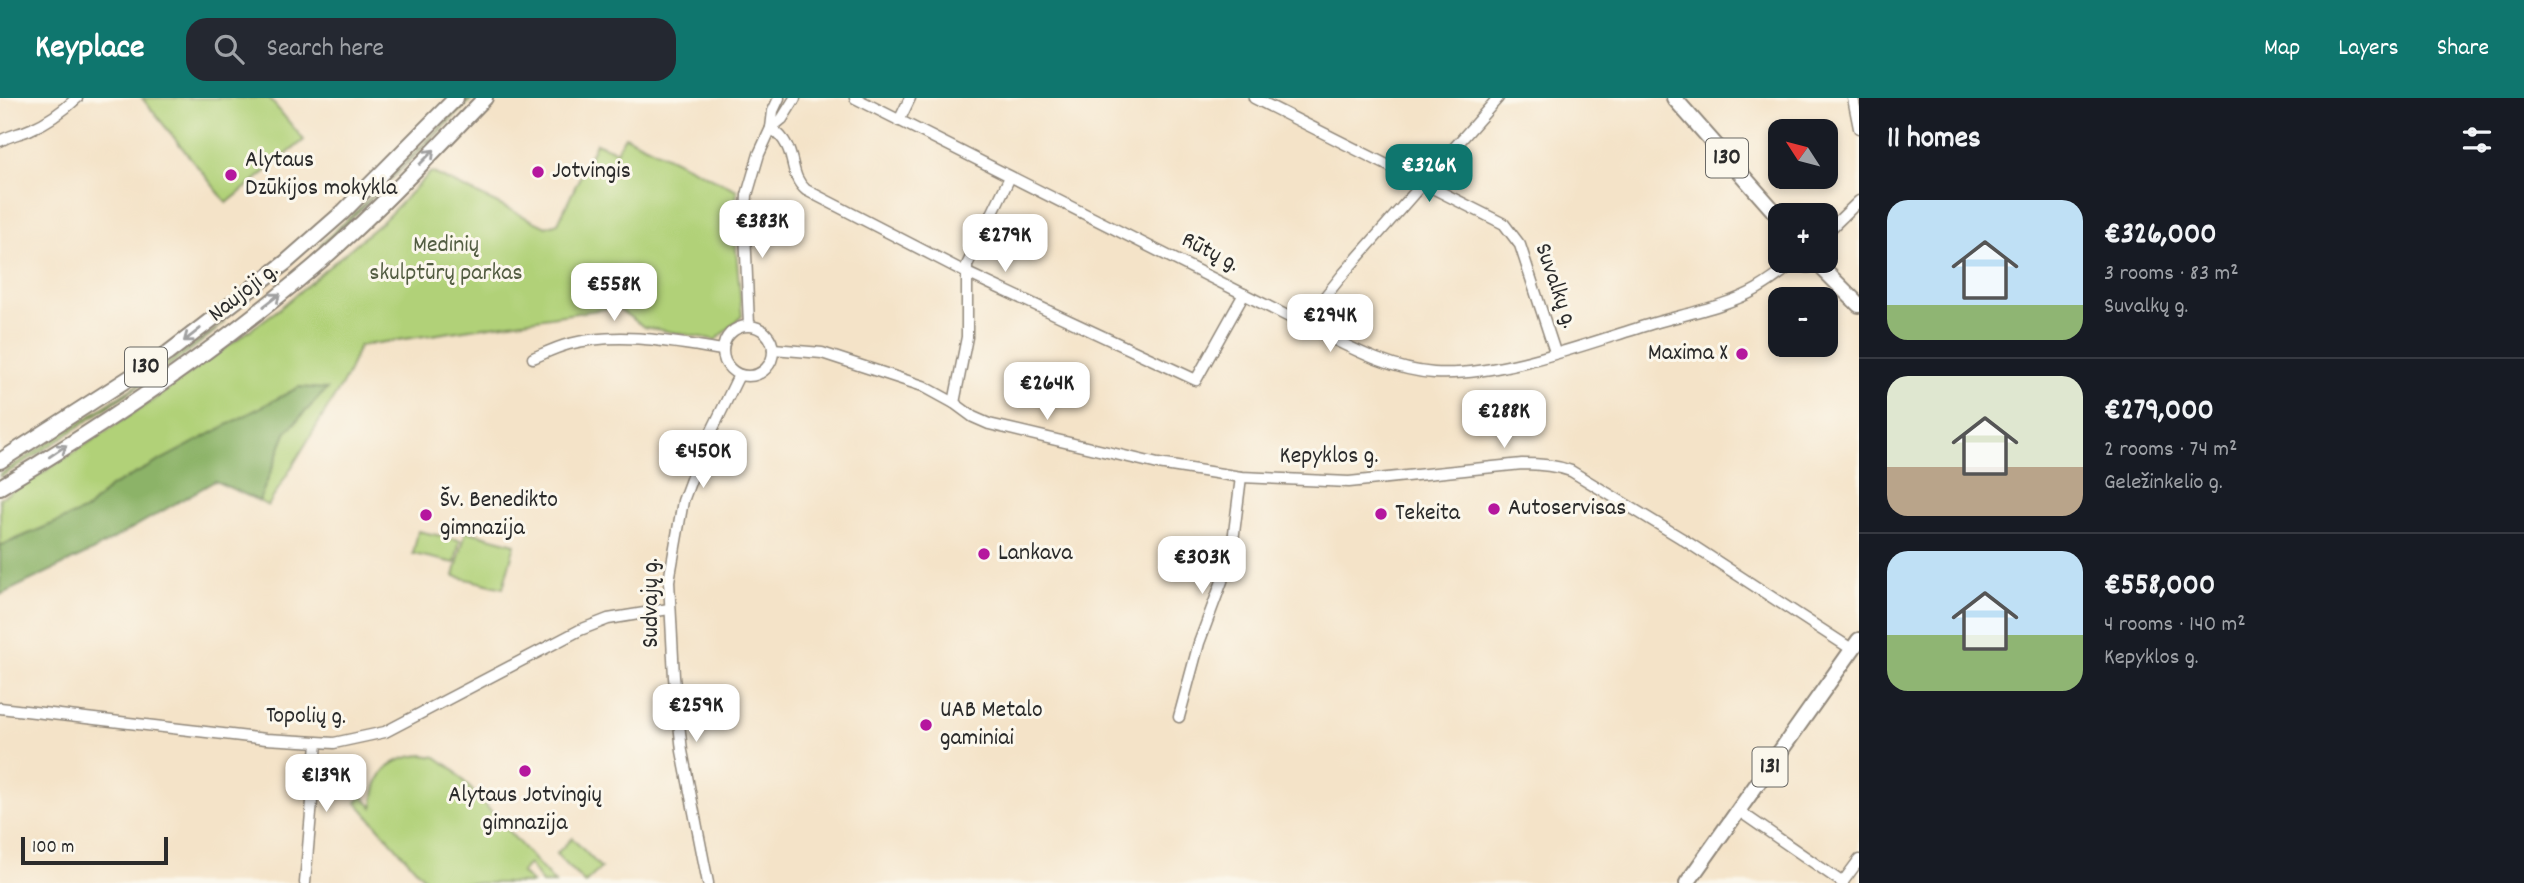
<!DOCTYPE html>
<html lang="en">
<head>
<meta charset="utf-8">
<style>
	body { margin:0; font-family:Dekko,sans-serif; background:#242831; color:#f1f3f6; height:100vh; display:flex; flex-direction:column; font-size:26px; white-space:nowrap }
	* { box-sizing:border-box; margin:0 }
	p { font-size:23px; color:#9ea1a6 }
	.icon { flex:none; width:38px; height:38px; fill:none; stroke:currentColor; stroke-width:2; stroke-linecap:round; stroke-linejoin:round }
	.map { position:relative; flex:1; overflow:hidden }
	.drawer { display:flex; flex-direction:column; background:#171b24; width:665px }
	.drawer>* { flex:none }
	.needle { width:46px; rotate:306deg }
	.buttons { position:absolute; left:1768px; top:21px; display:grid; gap:14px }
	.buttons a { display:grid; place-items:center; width:70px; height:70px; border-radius:14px; background:#171b24; box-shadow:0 4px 10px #0003; font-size:35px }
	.scale { position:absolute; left:21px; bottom:18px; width:147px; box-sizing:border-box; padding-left:7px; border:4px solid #2b2b2b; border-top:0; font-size:19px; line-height:24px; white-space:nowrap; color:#2b2b2b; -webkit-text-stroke:5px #fbf7ec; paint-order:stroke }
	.price { position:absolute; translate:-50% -60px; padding:0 16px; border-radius:14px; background:#fff; color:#222; font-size:23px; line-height:46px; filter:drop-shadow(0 2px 4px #0008) }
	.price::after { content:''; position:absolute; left:50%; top:42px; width:21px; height:16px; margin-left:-10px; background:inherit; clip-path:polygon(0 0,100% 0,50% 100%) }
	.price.active { background:#0f766e; color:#fff }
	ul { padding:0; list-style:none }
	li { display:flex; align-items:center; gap:21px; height:175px; padding:0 28px }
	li+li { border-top:2px solid #363941 }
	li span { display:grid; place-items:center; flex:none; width:196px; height:140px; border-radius:21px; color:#555 }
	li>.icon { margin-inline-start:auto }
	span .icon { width:84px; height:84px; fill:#fffc; stroke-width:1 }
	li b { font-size:30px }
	h2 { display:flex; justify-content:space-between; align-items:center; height:84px; padding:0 28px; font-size:30px }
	header { display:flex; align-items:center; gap:42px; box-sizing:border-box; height:98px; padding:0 35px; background:#0f766e; color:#fff }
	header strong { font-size:33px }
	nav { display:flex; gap:38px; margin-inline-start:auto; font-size:24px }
	.search { width:490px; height:63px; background:#242831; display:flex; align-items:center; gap:18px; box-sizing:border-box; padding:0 24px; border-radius:21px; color:#9ea1a6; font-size:26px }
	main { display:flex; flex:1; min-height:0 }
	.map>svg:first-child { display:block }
</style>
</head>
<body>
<header>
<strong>Keyplace</strong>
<div class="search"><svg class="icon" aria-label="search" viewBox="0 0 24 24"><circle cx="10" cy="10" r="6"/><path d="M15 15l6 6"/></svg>Search here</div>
<nav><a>Map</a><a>Layers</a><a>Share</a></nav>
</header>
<main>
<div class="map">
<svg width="1859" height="785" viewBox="0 0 1859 785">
	<rect width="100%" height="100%" fill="#fbf7ec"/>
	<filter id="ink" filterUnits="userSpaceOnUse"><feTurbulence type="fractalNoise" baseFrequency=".0143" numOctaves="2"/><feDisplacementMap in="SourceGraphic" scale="14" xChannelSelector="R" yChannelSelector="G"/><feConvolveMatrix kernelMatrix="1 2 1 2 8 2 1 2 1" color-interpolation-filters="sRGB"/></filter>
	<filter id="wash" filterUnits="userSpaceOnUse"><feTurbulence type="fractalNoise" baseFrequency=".00686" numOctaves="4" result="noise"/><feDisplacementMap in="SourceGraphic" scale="28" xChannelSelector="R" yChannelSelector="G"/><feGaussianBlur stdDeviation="1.57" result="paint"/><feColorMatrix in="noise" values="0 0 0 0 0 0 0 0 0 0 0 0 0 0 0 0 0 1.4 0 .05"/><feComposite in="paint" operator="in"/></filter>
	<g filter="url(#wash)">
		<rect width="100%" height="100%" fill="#f4e3c8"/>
		<g fill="#b1d178" stroke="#6e7e52" stroke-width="2">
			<path d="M142,0H269L304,42L227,105Z"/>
			<path d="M469,0H473L323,149L320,147L376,94Z"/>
			<path d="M625,38L737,92L734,129L742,218L716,242L644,229L616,209L359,248L347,278L268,408L259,403L287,333L326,291L110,389L86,412L0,448V400L35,380L152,303L279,211L384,122L431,74L546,129L558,125L596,45L616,53Z"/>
			<path d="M225,224C193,253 157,276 121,300C81,327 42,355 0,379V376L131,291Z"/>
			<path d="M418,433L460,442L455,465L413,456Z"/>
			<path d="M466,433L515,446L503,490L454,478Z"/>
			<path d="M423,657L436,659L453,671L555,785H542L529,766L521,774L532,785H428L356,704L362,698L373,710C373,677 390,659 423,657Z"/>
			<path d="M572,740L601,770L585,785L556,756Z"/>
		</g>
		<path fill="#8cb368" stroke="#5c6f4a" stroke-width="2" d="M299,289L327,291L287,333L259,403L215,383L92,453L0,497V448L86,412L110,389Z"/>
	</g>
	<g filter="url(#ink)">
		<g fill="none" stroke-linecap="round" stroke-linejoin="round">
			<defs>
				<g id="street">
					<path d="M855,0L1305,227C1346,247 1388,272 1434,275C1500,279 1588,245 1651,226C1685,216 1728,208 1757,191C1771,183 1784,173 1796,163"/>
					<path d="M1254,0L1504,126L1520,147L1555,254"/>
					<path d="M1853,0L1859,30"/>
					<path d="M899,23L910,0"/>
					<path d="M771,30C800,50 786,75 806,92L967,175L1196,282L1244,196"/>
					<path d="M771,30L782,21L795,0"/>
					<path d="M0,43C10,37 20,36 31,31C48,24 64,12 77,0"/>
					<path d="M1825,136L1859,103"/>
					<path d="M749,227L745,132L747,97L759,56L771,30L773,13L779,0"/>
					<path d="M1305,227L1311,216L1344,175L1498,0"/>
					<circle cx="748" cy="253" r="25"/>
					<path d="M773,251L822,255L923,288L954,305L973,319L989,326L1158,366L1241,379L1349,384L1522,366C1540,366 1554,367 1571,373L1681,440L1853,552"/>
					<path d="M533,260C545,255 557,249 569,246C620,233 672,244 722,252"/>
					<path d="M954,305L967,239V167L1010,79"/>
					<path d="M0,610L266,641L334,645L385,634L580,532L608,521L669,511"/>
					<path d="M1179,619L1199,545L1231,459L1241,379"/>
					<path d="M1739,713L1843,785"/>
					<path d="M305,785L317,645"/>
					<path d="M708,785L682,653L674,579L669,483L683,403L700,357L739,277"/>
					<path d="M1842,785L1859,762"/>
				</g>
				<g id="primary">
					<path d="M1674,0L1780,120"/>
					<path d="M1796,163L1808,167L1817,163"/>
					<path d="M1816,164L1859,207"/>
					<path d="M0,363L168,255L285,165L342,115L456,0"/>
					<path d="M0,389C103,328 205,259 298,182C365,127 425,62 485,0"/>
					<path d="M1687,785L1859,542"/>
				</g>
			</defs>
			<use href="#street" stroke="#90877a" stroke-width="13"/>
			<use href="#primary" stroke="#90877a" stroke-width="18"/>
			<use href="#street" stroke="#fff" stroke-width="10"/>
			<use href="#primary" stroke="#fff" stroke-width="14"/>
		</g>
		<defs><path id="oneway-shaft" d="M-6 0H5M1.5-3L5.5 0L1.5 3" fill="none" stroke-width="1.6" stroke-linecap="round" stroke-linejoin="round" transform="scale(1.75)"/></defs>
		<g stroke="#a0a0a0">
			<use href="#oneway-shaft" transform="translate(427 59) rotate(-45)"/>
			<use href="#oneway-shaft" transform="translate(272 202) rotate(-38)"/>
			<use href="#oneway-shaft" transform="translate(192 237) rotate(142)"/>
			<use href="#oneway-shaft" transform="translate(58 353) rotate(-34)"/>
		</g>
	</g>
	<g fill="#b5179e" stroke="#fbf7ec" stroke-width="2.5">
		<circle cx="538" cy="74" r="7"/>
		<circle cx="231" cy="77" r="7"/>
		<circle cx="1742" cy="256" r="7"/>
		<circle cx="1494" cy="411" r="7"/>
		<circle cx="1381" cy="416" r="7"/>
		<circle cx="426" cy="417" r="7"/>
		<circle cx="984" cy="456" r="7"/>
		<circle cx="926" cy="627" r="7"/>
		<circle cx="525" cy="673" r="7"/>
	</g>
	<g text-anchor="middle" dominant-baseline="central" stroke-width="6" stroke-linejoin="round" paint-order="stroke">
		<g fill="#fbf7ec" stroke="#696865" stroke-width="2">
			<rect x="1706" y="40.5" width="42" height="39" rx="5"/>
			<rect x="125" y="249.5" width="42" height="39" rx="5"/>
			<rect x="1752.5" y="649.5" width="35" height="39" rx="5"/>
		</g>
		<g font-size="23" font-weight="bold" fill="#2b2b2b">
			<text x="1727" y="60">130</text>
			<text x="146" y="269">130</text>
			<text x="1770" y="669">131</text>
		</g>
		<g font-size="24" fill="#2b2b2b" stroke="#fbf7ec" text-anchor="start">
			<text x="245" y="63">Alytaus<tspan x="245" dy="28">Dzūkijos mokykla</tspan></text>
			<text x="552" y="74">Jotvingis</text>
			<text x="1728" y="256" text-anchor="end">Maxima X</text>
			<text x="440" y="403">Šv. Benedikto<tspan x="440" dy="28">gimnazija</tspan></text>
			<text x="1508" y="411">Autoservisas</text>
			<text x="1395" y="416">Tekeita</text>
			<text x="998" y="456">Lankava</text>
			<text x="940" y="613">UAB Metalo<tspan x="940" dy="28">gaminiai</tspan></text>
			<text x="525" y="698" text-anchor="middle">Alytaus Jotvingių<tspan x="525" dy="28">gimnazija</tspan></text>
		</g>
		<g font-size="24" fill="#535d42" stroke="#fbf7ec">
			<text x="446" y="148">Medinių<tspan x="446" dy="28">skulptūrų parkas</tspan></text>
		</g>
		<g font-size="24" fill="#2b2b2b" stroke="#fbf7ec">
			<text transform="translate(1210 155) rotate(27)">Rūtų g.</text>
			<text transform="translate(1555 188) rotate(71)">Suvalkų g.</text>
			<text transform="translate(244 195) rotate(-38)">Naujoji g.</text>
			<text x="1329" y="359">Kepyklos g.</text>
			<text transform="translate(652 505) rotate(-90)">Sudvajų g.</text>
			<text transform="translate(306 619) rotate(1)">Topolių g.</text>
		</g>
	</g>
</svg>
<div class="buttons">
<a><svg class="needle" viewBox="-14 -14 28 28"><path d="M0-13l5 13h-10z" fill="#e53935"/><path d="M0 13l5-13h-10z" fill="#9ea1a6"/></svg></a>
<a>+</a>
<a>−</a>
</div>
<div class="scale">100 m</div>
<b class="price active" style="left:1429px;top:106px">€326K</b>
<b class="price" style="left:762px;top:162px">€383K</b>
<b class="price" style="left:1005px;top:176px">€279K</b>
<b class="price" style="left:614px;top:225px">€558K</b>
<b class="price" style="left:1330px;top:256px">€294K</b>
<b class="price" style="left:1047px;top:324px">€264K</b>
<b class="price" style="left:1504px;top:352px">€288K</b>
<b class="price" style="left:703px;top:392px">€450K</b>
<b class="price" style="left:1202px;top:498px">€303K</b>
<b class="price" style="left:696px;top:646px">€259K</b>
<b class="price" style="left:326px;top:716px">€139K</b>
</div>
<section class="drawer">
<h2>11 homes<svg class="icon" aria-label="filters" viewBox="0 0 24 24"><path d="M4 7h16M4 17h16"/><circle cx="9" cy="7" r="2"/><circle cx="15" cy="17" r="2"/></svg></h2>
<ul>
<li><span style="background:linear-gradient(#bfe0f5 75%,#8fb573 0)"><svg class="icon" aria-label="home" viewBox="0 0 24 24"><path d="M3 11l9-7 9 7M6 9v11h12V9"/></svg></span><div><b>€326,000</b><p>3 rooms · 83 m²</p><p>Suvalkų g.</p></div></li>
<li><span style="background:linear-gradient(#dfe7d0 65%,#b9a48a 0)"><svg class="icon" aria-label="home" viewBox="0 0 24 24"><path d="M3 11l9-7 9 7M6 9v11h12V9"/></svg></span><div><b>€279,000</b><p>2 rooms · 74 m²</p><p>Geležinkelio g.</p></div></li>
<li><span style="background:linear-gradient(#bfe0f5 60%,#8fb573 0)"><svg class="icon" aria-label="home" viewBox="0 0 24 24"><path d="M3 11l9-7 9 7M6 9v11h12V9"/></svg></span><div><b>€558,000</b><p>4 rooms · 140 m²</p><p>Kepyklos g.</p></div></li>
</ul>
</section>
</main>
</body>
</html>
